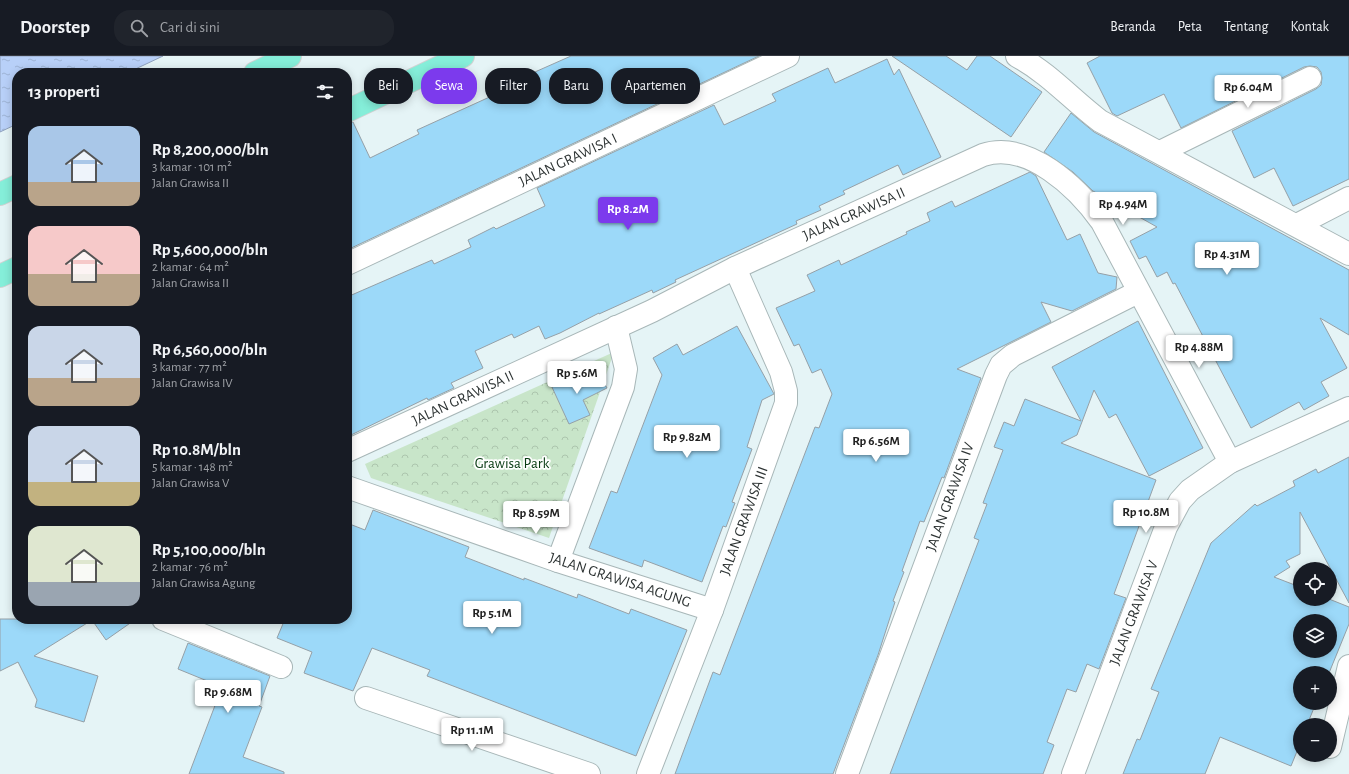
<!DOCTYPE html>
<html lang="id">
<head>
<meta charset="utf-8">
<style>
	body { margin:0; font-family:"Alegreya Sans",sans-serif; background:#20242c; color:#f1f3f6; height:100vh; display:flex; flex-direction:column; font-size:15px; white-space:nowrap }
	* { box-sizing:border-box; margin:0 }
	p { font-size:13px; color:#9ea1a6 }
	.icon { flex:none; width:22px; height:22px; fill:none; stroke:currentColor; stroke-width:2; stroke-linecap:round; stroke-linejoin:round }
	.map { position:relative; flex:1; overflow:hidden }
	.drawer { position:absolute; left:12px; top:12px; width:340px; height:556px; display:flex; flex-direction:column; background:#171b24; border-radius:16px; box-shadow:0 2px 10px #0003 }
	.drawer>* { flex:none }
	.top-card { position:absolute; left:364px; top:12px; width:380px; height:36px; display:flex; gap:8px }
	.fabs { position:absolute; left:1293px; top:506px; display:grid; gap:8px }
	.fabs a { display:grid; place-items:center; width:44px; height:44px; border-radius:50%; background:#171b24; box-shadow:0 2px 10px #0003; font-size:20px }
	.price { position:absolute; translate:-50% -34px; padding:0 9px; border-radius:4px; background:#fff; color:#222; font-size:13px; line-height:26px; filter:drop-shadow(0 1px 2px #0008) }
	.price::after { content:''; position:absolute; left:50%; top:24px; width:12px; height:9px; margin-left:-6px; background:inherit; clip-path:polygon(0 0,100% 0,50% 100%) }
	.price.active { background:#7c3aed; color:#fff }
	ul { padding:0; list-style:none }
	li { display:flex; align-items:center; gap:12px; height:100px; padding:0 16px }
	li span { display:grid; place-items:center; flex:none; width:112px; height:80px; border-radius:12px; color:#555 }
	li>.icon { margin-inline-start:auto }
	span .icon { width:48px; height:48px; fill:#fffc; stroke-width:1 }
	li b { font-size:17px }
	h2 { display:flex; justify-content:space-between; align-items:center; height:48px; padding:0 16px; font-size:17px }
	.pill { padding:0 14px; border-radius:16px; background:#171b24; box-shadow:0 2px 10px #0003; font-size:14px; line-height:36px }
	.pill.active { background:#7c3aed; color:#fff }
	header { display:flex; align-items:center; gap:24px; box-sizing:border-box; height:56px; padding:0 20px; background:#171b24; border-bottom:1px solid #363941 }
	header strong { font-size:19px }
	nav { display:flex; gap:22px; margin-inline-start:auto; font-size:14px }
	.search { width:280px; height:36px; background:#20242c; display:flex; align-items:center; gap:10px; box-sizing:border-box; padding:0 14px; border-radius:16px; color:#9ea1a6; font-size:15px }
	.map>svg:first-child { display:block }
</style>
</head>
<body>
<header>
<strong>Doorstep</strong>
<div class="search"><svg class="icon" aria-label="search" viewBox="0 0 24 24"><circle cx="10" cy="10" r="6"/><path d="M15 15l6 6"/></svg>Cari di sini</div>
<nav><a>Beranda</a><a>Peta</a><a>Tentang</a><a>Kontak</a></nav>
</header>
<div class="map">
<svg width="1349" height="718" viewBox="0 0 1349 718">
	<defs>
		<pattern id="park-crowns" width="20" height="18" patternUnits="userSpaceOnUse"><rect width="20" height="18" fill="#c8e5c9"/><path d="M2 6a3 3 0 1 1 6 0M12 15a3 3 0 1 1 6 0" fill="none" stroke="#acc5ad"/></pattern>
		<pattern id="water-ripples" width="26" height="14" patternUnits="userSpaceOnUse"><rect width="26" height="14" fill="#b8d0f8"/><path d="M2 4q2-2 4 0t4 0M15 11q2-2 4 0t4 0" fill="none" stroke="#9eb3d5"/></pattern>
	</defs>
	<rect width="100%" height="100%" fill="#e5f4f6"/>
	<path fill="url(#park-crowns)" d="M614,296L549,482L371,422L365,408Z"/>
	<path fill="url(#water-ripples)" stroke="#8fa1bd" d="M0,0H163L127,17H17V68L0,76Z"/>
	<g fill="#9cd9f9" stroke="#95a0a7" fill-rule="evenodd">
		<path d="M571,0H759L347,194V67L353,66L370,102L419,78L417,74L494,39L492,35Z"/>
		<path d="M892,0H946L967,14L977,0H990L1042,36L1011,81Z"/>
		<path d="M1100,0H1349V123L1293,150L1274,112L1254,122L1232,75L1316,33L1321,29L1322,22L1321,16L1317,11L1310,10L1304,11L1181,72L1164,38L1117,60L1112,57L1087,7Z"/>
		<path d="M887,3L894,19L899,13L941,101L903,119L898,109L843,135L845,138L819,150L821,154L796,165L797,168L675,224L676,226L653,237L652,234L599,258V257L560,277L545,283L539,270L514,282L512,278L475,295L483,312L451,327L454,332L428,344L427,342L351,379L347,370V241L432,204L434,208L471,191L468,184L494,171L496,173L545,150L537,132L714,49L724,69L776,45L772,38L828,12L835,27Z"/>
		<path d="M1071,57L1094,76L1349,214V279L1320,262L1347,312L1321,326L1329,340L1304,354L1299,346L1251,372L1175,227L1173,228L1167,216L1157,221L1146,200L1139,203L1130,185L1157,171L1093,135L1073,116L1044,96Z"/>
		<path d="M1030,116L1036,120L1067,184L1080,178L1098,217L1117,221L1116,233L1072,255L1041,246L1051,266L957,313L981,322L944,422L942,421L924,466L920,465L902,515L904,516L893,545L895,546L878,599L833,718H675L713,616L720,619L815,371L819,372L832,338L821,313L812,317L799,288L794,290L776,252L815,235L807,219L839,204L841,209L907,178L906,176L930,165L927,157L952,145L955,151Z"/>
		<path d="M1138,265L1203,392L1149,420L1116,358L1109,362L1094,334L1077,379L1061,387L1156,424L1114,538L1126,542L1099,613L1087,608L1076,636L1067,633L1047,686L1054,689L1043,718H890L979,484L974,482L987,448L983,447L1003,394L994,391L1004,366L1014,370L1025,343L1081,365L1052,311Z"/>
		<path d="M737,270L774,338L762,344L747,391L752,393L732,446L735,447L726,471L723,470L702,526L644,504L642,511L589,492L611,435L617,437L662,319L653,302L677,288L683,299Z"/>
		<path d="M598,316L607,332L583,344L590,359L569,368L551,329L572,319L575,327Z"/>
		<path d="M1349,401V547L1300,456V498L1286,505L1290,511L1274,521L1300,531V543H1329L1349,551V568L1329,617H1300V647H1316L1307,669H1300V688L1291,710L1220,681L1205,718H1123L1137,683L1140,684L1159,636L1151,633L1211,487L1255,448L1257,450L1295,430L1293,425L1316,413L1318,417ZM1300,565H1330V595H1300Z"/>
		<path d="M373,454L469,491L465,501L524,524V522L577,542L578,538L629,558L631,553L687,574L636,700L427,620L430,614L372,592L353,635L304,617L312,596L277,582L285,563H347V467L365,474Z"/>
		<path d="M0,563H136L106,584L92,564L34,600L98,620L84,666L35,651L37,644L18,606L0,615Z"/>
		<path d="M188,587L270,620L259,650L262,651L243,701L284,716V718H189L222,631L178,613Z"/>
	</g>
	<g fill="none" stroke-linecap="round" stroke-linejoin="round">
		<defs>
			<g id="minor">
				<path d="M1017,0C1050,18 1071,43 1100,65L1349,198"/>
				<path d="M1160,96L1310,22"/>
				<path d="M1297,169L1349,142"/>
				<path d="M347,208L788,0"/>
				<path d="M347,395L652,255L735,212L983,99C1028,84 1078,132 1102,166L1230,406"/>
				<path d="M347,431L558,505L712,554"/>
				<path d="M558,505L623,331L626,313L616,271"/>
				<path d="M163,563L281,611"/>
				<path d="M366,642L589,718"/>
				<path d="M1330,691L1349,610"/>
				<path d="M648,718L712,554L786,347V335L781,316L735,212"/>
				<path d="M847,718L996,319L1001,309L1013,299L1138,236"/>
				<path d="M1073,718L1166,471L1180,445L1190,434L1230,406L1349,352"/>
			</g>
			<g id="major">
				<path d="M255,17L290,0"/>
				<path d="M347,55L463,0"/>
				<path d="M0,138L17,130"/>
				<path d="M0,220L17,212"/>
			</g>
		</defs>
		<use href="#minor" stroke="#a8b7b8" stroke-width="24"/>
		<use href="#major" stroke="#d1d2d2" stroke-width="24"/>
		<use href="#minor" stroke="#fff" stroke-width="22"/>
		<use href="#major" stroke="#85eed9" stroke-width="22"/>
	</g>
	<g text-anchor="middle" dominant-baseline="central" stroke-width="3.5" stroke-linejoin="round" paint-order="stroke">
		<g font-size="15" fill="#2e3434" stroke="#fff">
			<text transform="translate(568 104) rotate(-25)">JALAN GRAWISA I</text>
			<text transform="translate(854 158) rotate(-24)">JALAN GRAWISA II</text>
			<text transform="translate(463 342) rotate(-25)">JALAN GRAWISA II</text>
			<text transform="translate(950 441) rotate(-70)">JALAN GRAWISA IV</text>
			<text transform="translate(744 465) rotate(-70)">JALAN GRAWISA III</text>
			<text transform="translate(620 524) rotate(18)">JALAN GRAWISA AGUNG</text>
			<text transform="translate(1134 557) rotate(-69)">JALAN GRAWISA V</text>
		</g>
		<g font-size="15" fill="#063a11" stroke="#fff">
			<text x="512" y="407">Grawisa Park</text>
		</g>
	</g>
</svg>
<div class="fabs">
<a><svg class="icon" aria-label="locate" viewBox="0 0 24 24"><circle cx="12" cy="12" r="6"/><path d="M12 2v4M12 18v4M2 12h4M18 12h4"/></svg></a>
<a><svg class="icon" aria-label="layers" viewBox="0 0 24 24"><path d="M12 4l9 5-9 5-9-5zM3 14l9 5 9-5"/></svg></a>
<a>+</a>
<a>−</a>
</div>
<b class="price" style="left:1248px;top:53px">Rp 6.04M</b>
<b class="price" style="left:1123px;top:170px">Rp 4.94M</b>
<b class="price active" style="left:628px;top:175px">Rp 8.2M</b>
<b class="price" style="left:1227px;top:220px">Rp 4.31M</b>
<b class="price" style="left:1199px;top:313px">Rp 4.88M</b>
<b class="price" style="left:577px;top:339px">Rp 5.6M</b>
<b class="price" style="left:687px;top:403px">Rp 9.82M</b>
<b class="price" style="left:876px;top:407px">Rp 6.56M</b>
<b class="price" style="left:1146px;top:478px">Rp 10.8M</b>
<b class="price" style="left:536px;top:479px">Rp 8.59M</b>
<b class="price" style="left:492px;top:579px">Rp 5.1M</b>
<b class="price" style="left:228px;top:658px">Rp 9.68M</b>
<b class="price" style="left:472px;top:696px">Rp 11.1M</b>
<div class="top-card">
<a class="pill">Beli</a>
<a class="pill active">Sewa</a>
<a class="pill">Filter</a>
<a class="pill">Baru</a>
<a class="pill">Apartemen</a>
</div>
<section class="drawer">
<h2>13 properti<svg class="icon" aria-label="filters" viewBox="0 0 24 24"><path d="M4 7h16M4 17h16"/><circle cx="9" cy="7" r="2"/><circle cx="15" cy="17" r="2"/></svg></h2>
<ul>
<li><span style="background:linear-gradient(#a9c7e8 70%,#b9a48a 0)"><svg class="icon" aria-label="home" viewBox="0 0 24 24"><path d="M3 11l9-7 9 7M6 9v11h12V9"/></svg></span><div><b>Rp 8,200,000/bln</b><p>3 kamar · 101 m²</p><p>Jalan Grawisa II</p></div></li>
<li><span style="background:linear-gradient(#f6c9c9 60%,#b9a48a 0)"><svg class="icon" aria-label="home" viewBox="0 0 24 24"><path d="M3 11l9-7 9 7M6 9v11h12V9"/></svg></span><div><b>Rp 5,600,000/bln</b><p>2 kamar · 64 m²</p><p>Jalan Grawisa II</p></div></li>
<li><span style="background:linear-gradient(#c9d6e8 65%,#b9a48a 0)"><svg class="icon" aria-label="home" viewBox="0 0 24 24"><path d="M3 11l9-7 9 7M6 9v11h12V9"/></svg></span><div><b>Rp 6,560,000/bln</b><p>3 kamar · 77 m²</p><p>Jalan Grawisa IV</p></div></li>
<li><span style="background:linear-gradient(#c9d6e8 70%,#c2b280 0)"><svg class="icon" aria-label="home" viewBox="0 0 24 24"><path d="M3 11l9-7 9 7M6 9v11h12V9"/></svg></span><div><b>Rp 10.8M/bln</b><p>5 kamar · 148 m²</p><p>Jalan Grawisa V</p></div></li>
<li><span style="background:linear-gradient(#dfe7d0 70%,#9aa5b1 0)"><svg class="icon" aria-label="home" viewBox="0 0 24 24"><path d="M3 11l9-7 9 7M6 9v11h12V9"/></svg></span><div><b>Rp 5,100,000/bln</b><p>2 kamar · 76 m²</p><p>Jalan Grawisa Agung</p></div></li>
</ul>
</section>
</div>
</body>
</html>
